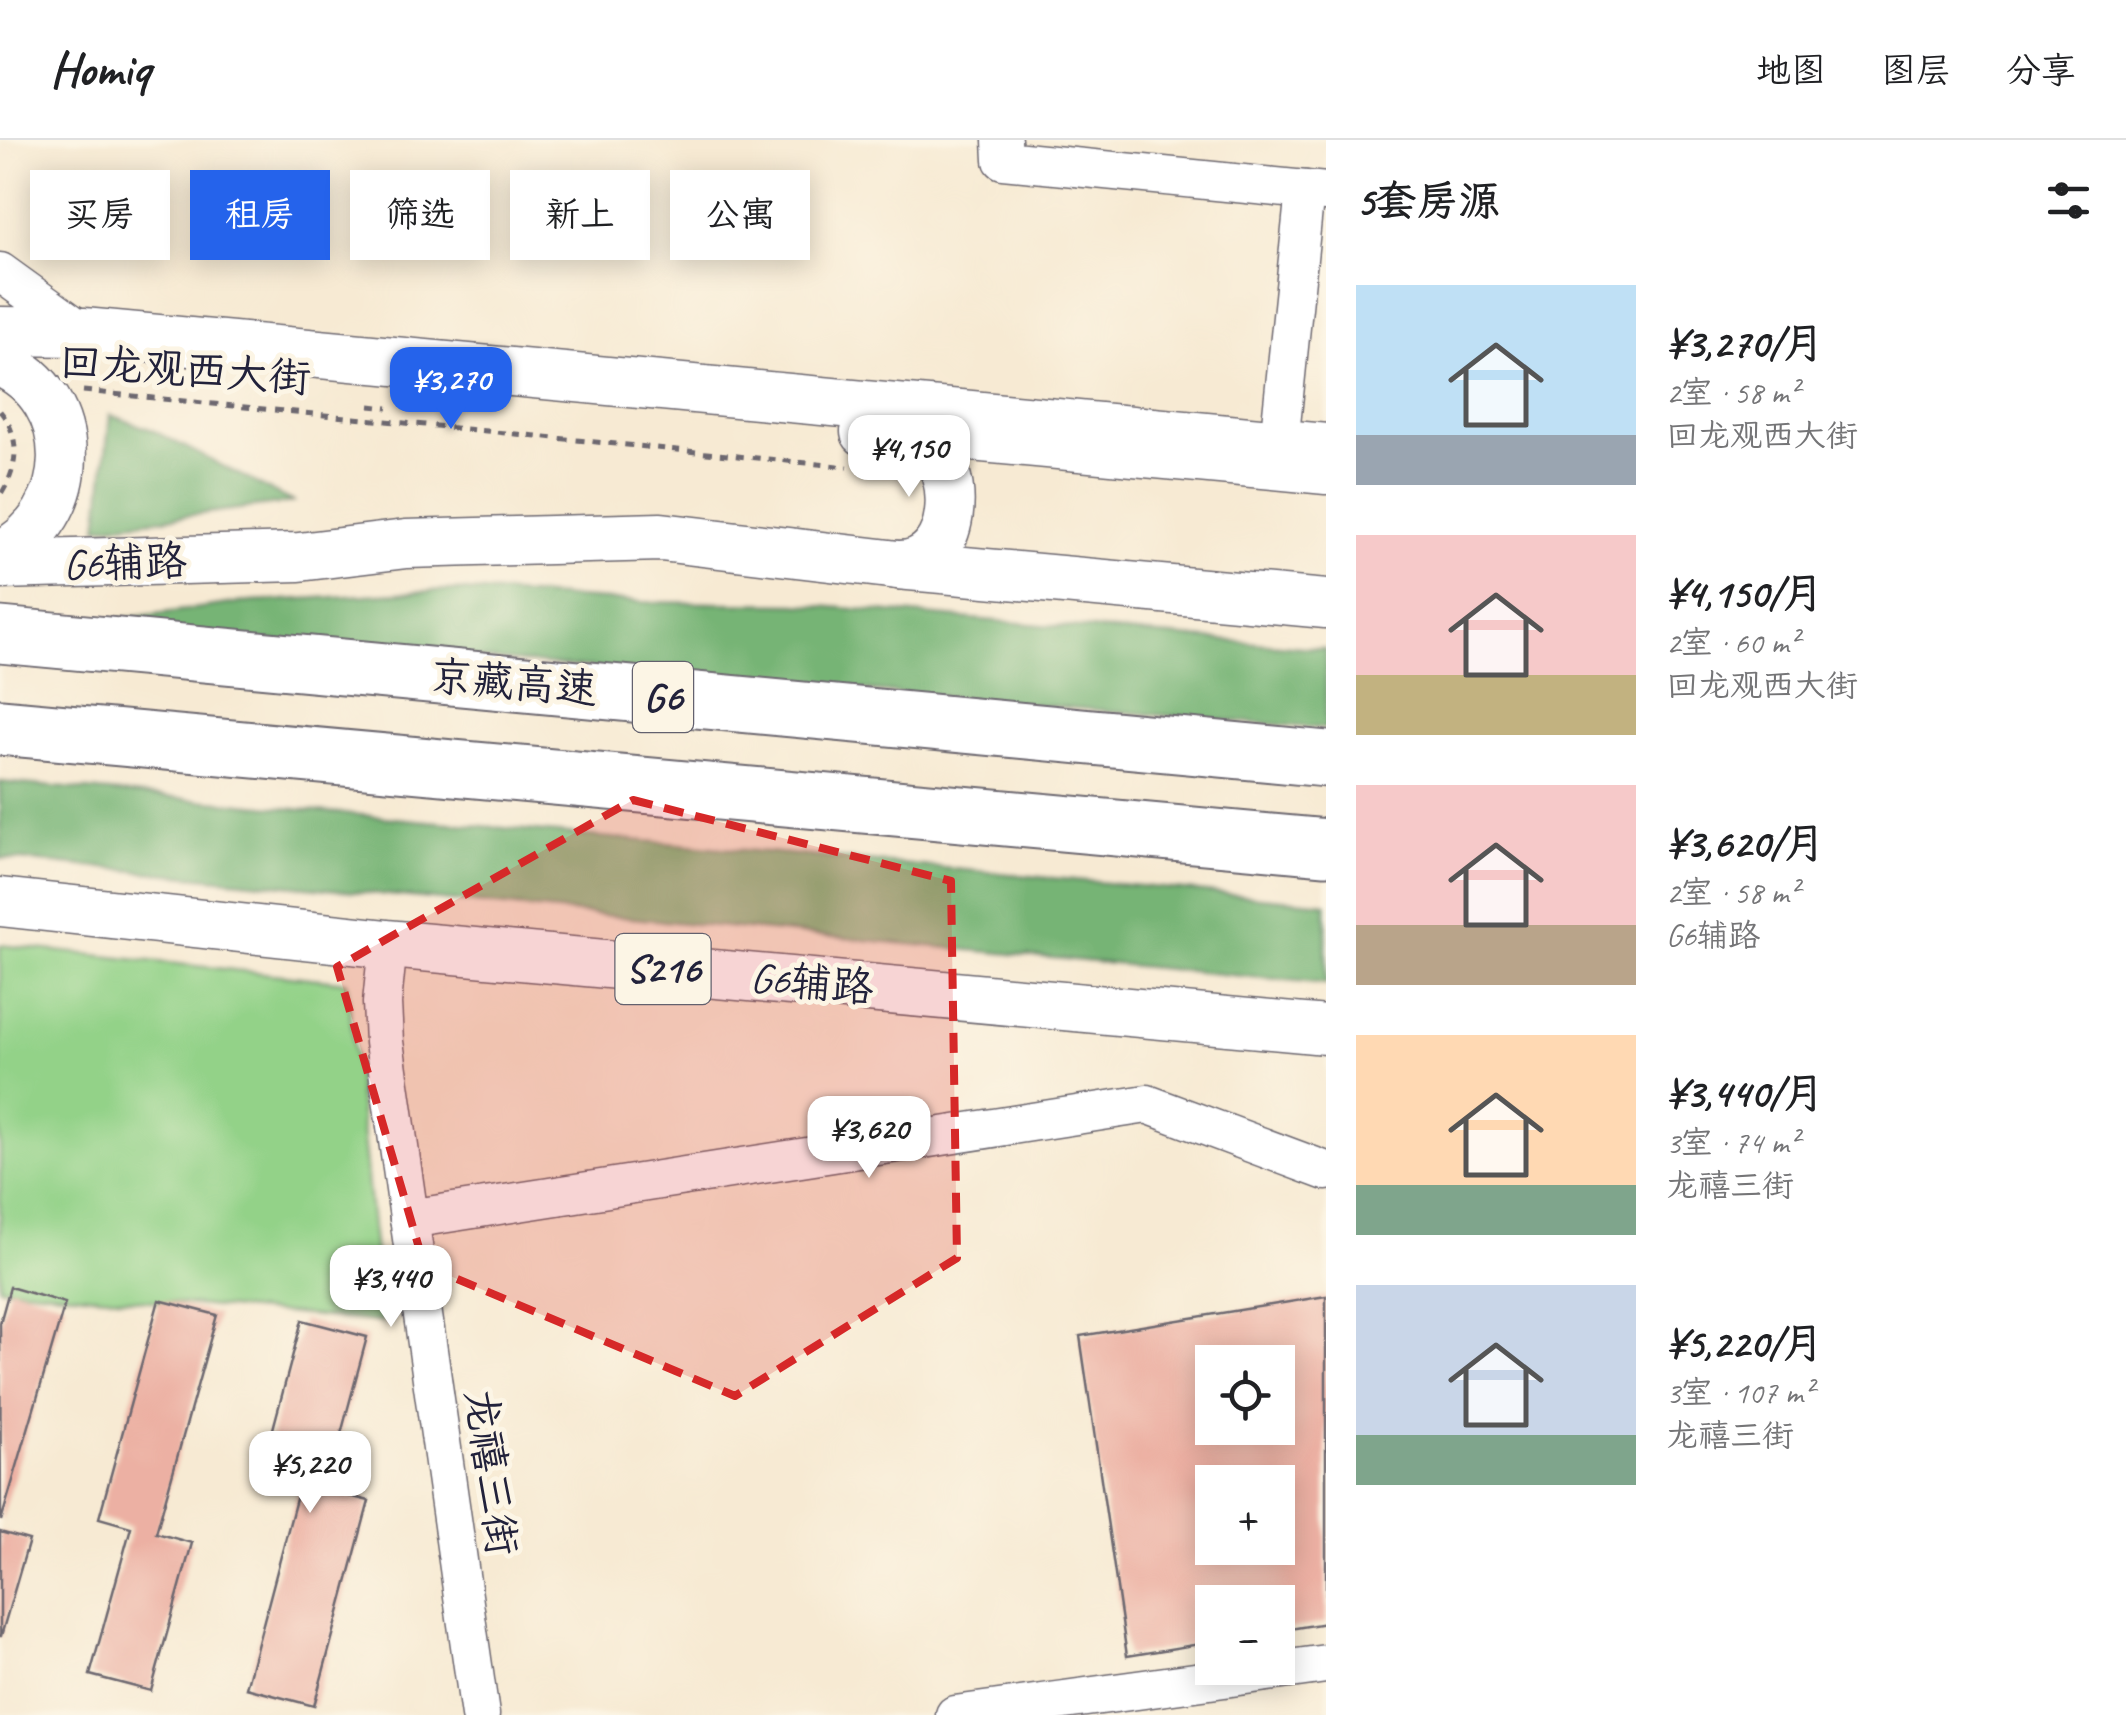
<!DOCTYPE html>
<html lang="zh">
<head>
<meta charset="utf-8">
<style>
	body { margin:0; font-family:Caveat,"LXGW WenKai TC",sans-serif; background:#f2f2f2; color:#202124; height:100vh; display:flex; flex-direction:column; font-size:38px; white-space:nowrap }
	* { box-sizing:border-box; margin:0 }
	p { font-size:32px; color:#757577 }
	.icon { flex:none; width:55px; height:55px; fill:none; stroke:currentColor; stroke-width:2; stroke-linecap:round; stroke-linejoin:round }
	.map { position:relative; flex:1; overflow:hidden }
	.panel { display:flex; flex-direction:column; background:#fff; width:800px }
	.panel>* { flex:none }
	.top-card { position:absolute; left:30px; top:30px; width:950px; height:90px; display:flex; gap:20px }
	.tools { position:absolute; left:1195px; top:1205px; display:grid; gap:20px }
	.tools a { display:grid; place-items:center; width:100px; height:100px; border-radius:0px; background:#fff; box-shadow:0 5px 25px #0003; font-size:50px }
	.price { position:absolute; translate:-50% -85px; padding:0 22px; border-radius:20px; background:#fff; color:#222; font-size:32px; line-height:65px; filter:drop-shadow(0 2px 5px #0008) }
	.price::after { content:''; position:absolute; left:50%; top:60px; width:30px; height:22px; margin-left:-15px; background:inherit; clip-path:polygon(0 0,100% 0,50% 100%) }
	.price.selected { background:#2563eb; color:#fff }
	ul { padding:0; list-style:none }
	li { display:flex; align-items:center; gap:30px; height:250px; padding:0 30px }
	li span { display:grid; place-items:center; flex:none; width:280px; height:200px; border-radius:0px; color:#555 }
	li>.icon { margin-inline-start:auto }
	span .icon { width:120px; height:120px; fill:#fffc; stroke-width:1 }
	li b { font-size:42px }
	h2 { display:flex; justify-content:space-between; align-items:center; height:120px; padding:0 30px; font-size:42px }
	.chip { padding:0 35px; border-radius:0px; background:#fff; box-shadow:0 5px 25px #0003; font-size:35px; line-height:90px }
	.chip.selected { background:#2563eb; color:#fff }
	header { display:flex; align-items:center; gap:60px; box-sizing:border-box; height:140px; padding:0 50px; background:#fff; border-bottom:2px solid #e0e0e0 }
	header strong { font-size:48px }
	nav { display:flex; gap:55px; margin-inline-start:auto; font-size:35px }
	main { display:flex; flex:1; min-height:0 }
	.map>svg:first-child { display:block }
</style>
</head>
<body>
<header>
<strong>Homiq</strong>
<nav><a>地图</a><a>图层</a><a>分享</a></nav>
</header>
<main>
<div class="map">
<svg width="1326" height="1575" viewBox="0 0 1326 1575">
	<rect width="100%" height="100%" fill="#fcf5e5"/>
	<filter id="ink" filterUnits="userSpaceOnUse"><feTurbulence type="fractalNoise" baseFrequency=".01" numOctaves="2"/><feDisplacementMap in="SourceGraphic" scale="20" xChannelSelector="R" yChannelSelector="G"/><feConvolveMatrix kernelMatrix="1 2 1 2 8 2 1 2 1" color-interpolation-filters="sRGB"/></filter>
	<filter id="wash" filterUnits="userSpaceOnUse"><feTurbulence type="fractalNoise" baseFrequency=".0048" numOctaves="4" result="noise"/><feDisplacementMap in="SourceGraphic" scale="40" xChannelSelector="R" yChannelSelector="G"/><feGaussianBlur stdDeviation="2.25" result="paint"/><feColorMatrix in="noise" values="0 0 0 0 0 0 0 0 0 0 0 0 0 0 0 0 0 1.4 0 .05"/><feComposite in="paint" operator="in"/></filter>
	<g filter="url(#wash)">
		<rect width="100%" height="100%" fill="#f7ead3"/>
		<path fill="#93d288" stroke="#5a7a62" stroke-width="2.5" d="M0,805L347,842L382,1182L0,1147Z"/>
		<g fill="#76b474" stroke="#4c6b58" stroke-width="2.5">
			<path d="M110,275L150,289L293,362L98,387Z"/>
			<path d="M447,450L642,462L796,464L1326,509V589L76,485L236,463Z"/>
			<path d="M0,642L1326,763V844L0,718Z"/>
		</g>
		<g id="blocks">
			<g fill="#ecb0a3" fill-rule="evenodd">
				<path d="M10,1147L65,1163L1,1381L0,1183Z"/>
				<path d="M1326,1156V1483L1278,1491V1462H1212V1502L1127,1516L1080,1196ZM1212,1222H1278V1288H1212ZM1212,1342H1278V1408H1212Z"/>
				<path d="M159,1160L217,1175L156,1393L192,1403L151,1551L90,1535L131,1387L99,1378Z"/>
				<path d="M302,1180L367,1197L326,1350L369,1361L314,1566L246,1548L300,1344L261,1334Z"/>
				<path d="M0,1392L29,1400L1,1496H0Z"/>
			</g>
		</g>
	</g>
	<g filter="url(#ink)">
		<use href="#blocks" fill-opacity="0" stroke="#6d6870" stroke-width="2.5"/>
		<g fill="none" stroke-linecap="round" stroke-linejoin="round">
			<defs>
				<g id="minor">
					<path d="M1002,0L1003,20L1326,52"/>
					<path d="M0,132L83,192"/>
					<path d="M906,296L1326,335"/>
					<path d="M1279,304L1305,50"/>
					<path d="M388,804L382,863L384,902L480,1575"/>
					<path d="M409,1079L1147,964L1326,1031"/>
					<path d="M955,1575L1326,1524"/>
				</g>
				<g id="major">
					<path d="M0,191L83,192L1326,308"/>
					<path d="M0,222C84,258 81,377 0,415"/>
					<path d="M865,292C885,294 909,292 926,304C962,328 960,427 898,425"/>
					<path d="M0,425L299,417L406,404L661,397L898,425L1326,464"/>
					<path d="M0,762L388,804L1326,890"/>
				</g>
				<g id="highway">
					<path d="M0,495L1326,619"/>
					<path d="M0,587L1326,707"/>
				</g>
			</defs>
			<use href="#minor" stroke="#6d6870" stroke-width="41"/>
			<use href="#major" stroke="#6d6870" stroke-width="51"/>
			<use href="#highway" stroke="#6d6870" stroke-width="59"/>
			<g stroke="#6d6870" stroke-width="5" stroke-dasharray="8 8" stroke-linecap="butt">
				<path d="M83,251L848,327"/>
				<path d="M370,266L388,268"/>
				<path d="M0,271C22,298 18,329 0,356"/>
			</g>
			<use href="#minor" stroke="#fff" stroke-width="38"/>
			<use href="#major" stroke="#fff" stroke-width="48"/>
			<use href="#highway" stroke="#fff" stroke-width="55"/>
		</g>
	</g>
	<path fill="#d62828" fill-opacity="0.2" stroke="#d62828" stroke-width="8" stroke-dasharray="20 12" stroke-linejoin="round" d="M633,660L951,741L957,1118L735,1256L424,1125L337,827Z"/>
	<g text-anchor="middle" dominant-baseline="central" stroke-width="10" stroke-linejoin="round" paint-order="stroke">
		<g fill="#fcf5e5" stroke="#63616e" stroke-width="2.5">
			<rect x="633" y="522" width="60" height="70" rx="8"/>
			<rect x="615.5" y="794" width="95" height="70" rx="8"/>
		</g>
		<g font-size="40" font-weight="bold" fill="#22223b">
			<text x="663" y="557">G6</text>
			<text x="663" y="829">S216</text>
		</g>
		<g font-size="42" fill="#22223b" stroke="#fcf5e5">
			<text transform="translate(185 230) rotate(4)">回龙观西大街</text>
			<text transform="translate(125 423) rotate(-2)">G6辅路</text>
			<text transform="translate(514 543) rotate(5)">京藏高速</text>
			<text transform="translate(812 843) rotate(5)">G6辅路</text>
			<text transform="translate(491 1332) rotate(82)">龙禧三街</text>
		</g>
	</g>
</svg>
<div class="tools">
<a><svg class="icon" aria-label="locate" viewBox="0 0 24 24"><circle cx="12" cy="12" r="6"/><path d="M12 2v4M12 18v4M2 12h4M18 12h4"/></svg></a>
<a>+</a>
<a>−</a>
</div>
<b class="price selected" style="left:451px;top:292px">¥3,270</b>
<b class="price" style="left:909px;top:360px">¥4,150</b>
<b class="price" style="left:869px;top:1041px">¥3,620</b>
<b class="price" style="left:391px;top:1190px">¥3,440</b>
<b class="price" style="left:310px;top:1376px">¥5,220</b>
<div class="top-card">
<a class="chip">买房</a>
<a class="chip selected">租房</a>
<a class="chip">筛选</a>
<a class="chip">新上</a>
<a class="chip">公寓</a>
</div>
</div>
<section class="panel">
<h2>5套房源<svg class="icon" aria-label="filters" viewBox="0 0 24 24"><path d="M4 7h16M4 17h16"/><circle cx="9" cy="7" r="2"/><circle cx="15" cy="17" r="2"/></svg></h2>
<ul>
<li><span style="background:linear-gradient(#bfe0f5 75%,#9aa5b1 0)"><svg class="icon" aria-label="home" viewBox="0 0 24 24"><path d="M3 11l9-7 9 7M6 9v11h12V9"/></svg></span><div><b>¥3,270/月</b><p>2室 · 58 m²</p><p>回龙观西大街</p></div></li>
<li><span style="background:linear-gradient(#f6c9c9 70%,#c2b280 0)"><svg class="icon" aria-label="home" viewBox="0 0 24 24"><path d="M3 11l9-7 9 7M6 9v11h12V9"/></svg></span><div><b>¥4,150/月</b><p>2室 · 60 m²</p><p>回龙观西大街</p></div></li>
<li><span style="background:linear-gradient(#f6c9c9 70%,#b9a48a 0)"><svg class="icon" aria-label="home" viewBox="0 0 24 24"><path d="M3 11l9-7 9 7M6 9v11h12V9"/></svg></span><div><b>¥3,620/月</b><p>2室 · 58 m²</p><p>G6辅路</p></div></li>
<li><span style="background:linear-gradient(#ffd9b3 75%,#7fa58c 0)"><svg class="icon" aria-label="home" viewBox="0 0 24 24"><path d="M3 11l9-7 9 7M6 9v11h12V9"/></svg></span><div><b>¥3,440/月</b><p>3室 · 74 m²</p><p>龙禧三街</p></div></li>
<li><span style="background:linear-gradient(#c9d6e8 75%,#7fa58c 0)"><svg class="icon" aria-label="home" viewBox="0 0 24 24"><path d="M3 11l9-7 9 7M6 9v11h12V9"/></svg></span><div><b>¥5,220/月</b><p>3室 · 107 m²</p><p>龙禧三街</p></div></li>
</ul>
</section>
</main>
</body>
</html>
